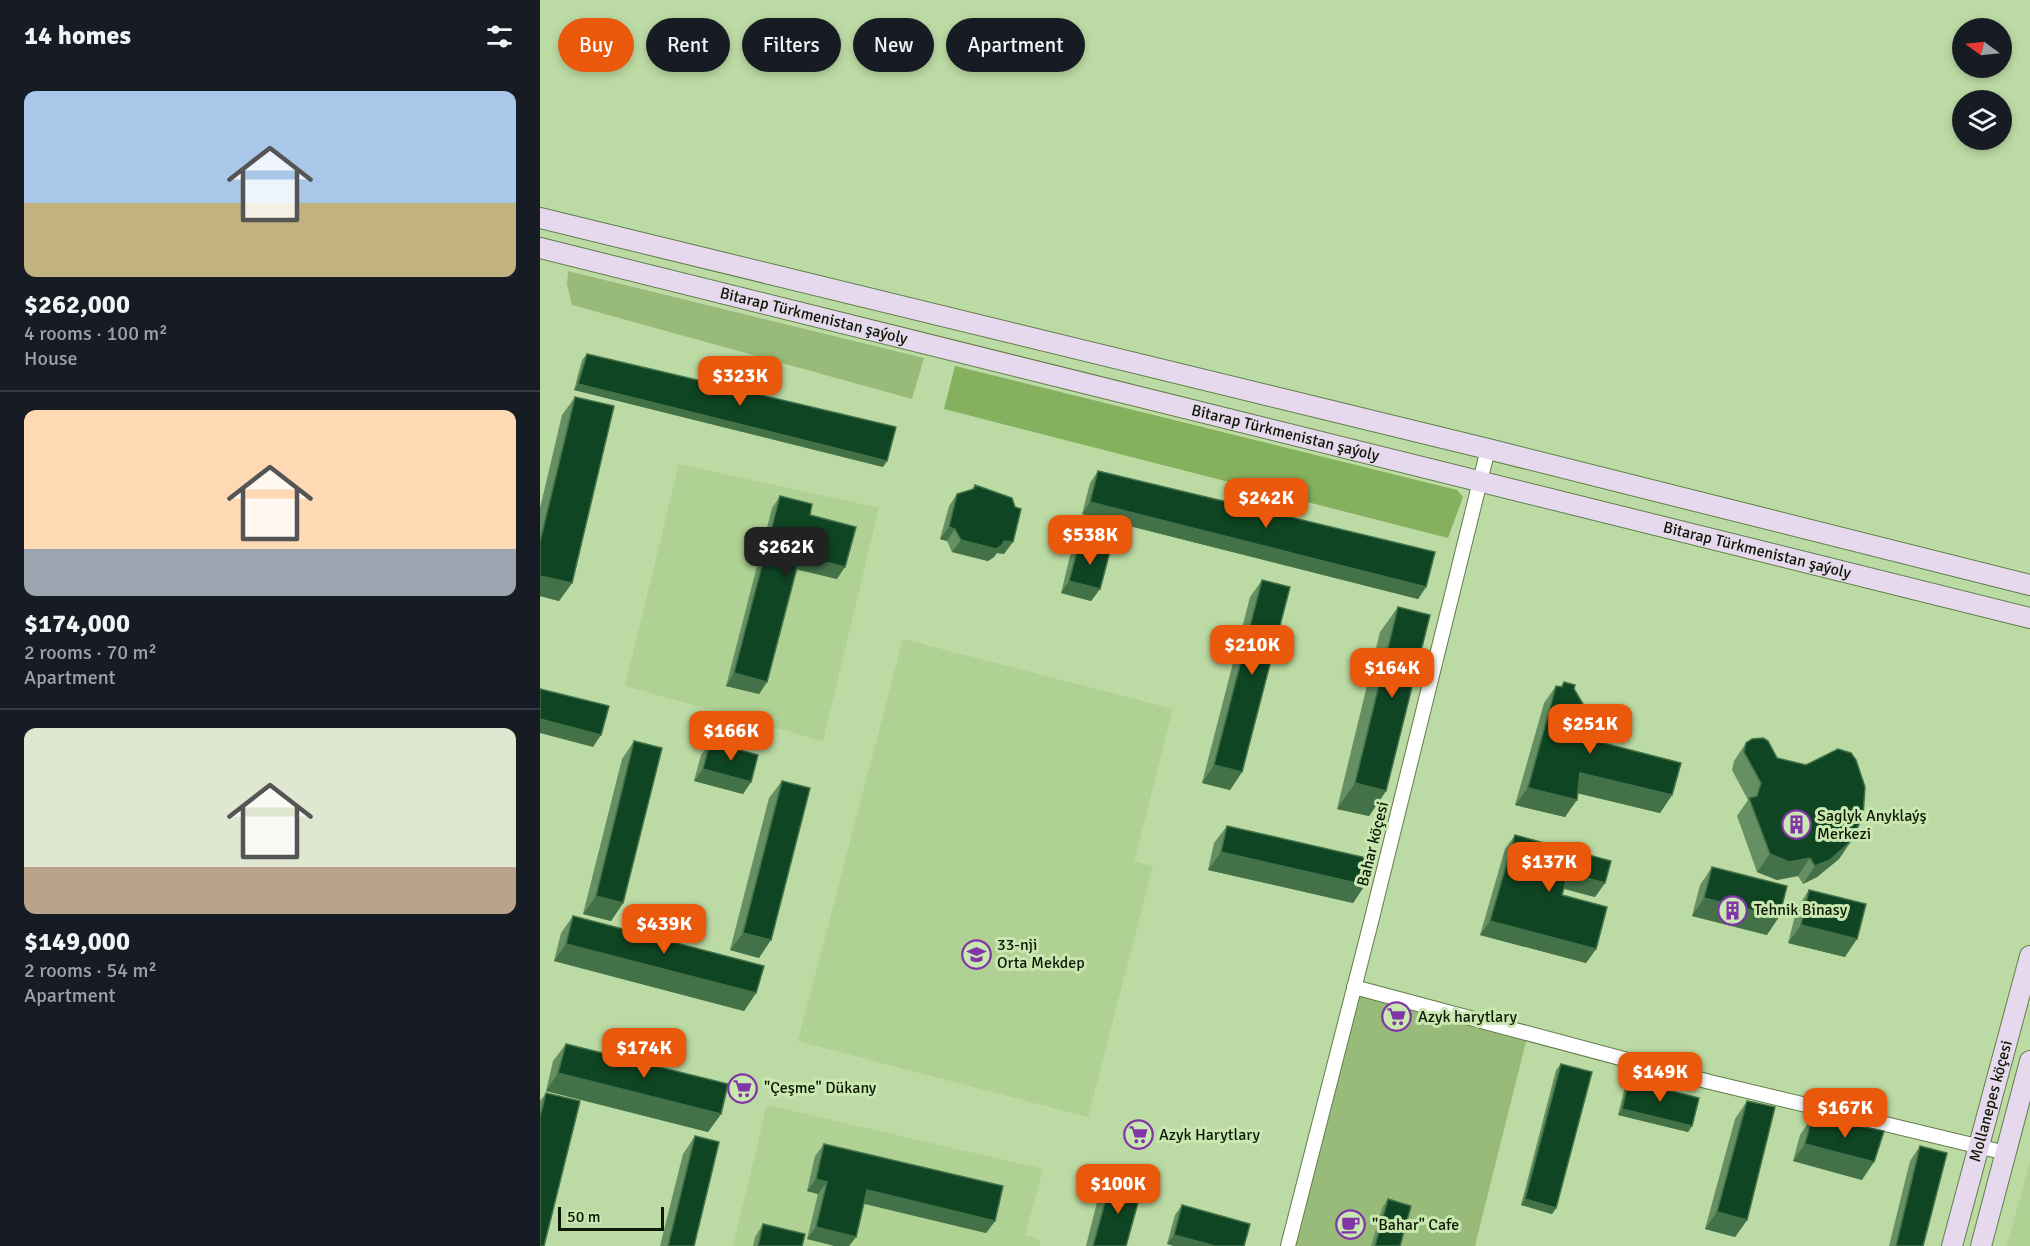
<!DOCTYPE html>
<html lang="en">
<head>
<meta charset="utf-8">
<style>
	body { margin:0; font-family:Signika,sans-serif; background:#20242c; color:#f1f3f6; height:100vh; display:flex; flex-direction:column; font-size:22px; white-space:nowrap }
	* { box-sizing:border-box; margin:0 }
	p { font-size:20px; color:#9ea1a6 }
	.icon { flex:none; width:33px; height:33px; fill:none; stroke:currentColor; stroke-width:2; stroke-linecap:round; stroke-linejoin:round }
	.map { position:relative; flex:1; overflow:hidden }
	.side { display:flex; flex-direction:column; background:#171b24; width:540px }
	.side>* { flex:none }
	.top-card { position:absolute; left:18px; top:18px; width:570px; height:54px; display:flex; gap:12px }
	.needle { width:39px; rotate:285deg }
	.controls { position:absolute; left:1412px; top:18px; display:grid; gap:12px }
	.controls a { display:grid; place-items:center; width:60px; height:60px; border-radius:50%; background:#171b24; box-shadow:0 3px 9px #0003; font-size:30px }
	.scale { position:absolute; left:18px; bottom:15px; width:106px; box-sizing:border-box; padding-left:6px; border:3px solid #0e1905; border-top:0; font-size:16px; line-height:21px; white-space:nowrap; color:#0e1905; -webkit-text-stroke:4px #c9e7b0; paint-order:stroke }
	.price { position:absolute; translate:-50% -51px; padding:0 14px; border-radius:12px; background:#ea580c; color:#fff; font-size:20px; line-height:39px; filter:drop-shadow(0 2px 3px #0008) }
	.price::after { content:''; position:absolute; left:50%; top:36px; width:18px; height:14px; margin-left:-9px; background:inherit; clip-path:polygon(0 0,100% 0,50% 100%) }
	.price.current { background:#222; color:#fff }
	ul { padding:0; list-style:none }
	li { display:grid; align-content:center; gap:12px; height:318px; padding:0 24px }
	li+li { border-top:2px solid #363941 }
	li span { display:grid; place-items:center; height:186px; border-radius:12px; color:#555 }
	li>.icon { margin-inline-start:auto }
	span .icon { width:108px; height:108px; fill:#fffc; stroke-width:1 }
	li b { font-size:26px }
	h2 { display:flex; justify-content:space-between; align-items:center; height:72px; padding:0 24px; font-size:26px }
	.chip { padding:0 21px; border-radius:27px; background:#171b24; box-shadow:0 3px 9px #0003; font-size:21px; line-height:54px }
	.chip.current { background:#ea580c; color:#fff }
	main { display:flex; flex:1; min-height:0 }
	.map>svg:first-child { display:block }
</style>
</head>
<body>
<main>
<section class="side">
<h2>14 homes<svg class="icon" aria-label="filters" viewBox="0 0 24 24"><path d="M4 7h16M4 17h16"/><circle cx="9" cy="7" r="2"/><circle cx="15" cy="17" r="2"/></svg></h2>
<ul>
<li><span style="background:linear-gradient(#a9c7e8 60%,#c2b280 0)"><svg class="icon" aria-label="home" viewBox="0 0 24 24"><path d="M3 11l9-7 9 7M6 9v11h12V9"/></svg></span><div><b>$262,000</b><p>4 rooms · 100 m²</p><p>House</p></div></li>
<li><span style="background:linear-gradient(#ffd9b3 75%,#9aa5b1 0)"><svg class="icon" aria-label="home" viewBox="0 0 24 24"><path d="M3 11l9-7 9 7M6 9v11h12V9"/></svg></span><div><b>$174,000</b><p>2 rooms · 70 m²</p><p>Apartment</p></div></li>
<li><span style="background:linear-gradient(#dfe7d0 75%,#b9a48a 0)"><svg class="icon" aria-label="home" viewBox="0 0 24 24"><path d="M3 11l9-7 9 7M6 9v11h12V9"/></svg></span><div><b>$149,000</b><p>2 rooms · 54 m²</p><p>Apartment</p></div></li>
</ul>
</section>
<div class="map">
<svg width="1490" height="1246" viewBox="0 0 1490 1246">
	<rect width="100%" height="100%" fill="#bcdaa3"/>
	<g fill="#afd193">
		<path d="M139,464L339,508L283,741L85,686Z"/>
		<path d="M363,639L633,709L594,861L613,866L548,1117L258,1041Z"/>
		<path d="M227,1105L503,1169L485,1235L501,1240L499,1246H193Z"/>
		<path d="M1490,1161V1246H1467Z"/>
	</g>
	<g fill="#98bb79">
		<path d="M28,271L384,358L372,399L32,305L27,284Z"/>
		<path d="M819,996L987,1038L935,1246H756Z"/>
	</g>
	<path fill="#85b05d" d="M415,366L917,490L923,497L908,538L404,409Z"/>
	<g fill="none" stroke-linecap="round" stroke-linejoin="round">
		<defs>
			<g id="street">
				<path d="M814,987L1170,1082L1466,1153"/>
				<path d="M748,1246L830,926L948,449"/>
			</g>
			<g id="secondary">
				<path d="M0,218L948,449L1490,585"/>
				<path id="s1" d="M0,248L1490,618"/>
				<path id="s2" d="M1412,1246L1490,956"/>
				<path d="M1441,1246L1490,1061"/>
			</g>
		</defs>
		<use href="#street" stroke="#627d4a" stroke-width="16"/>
		<use href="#secondary" stroke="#627d4a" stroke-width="22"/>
		<use href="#street" stroke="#fff" stroke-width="14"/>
		<use href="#secondary" stroke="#e6d9ee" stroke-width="20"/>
	</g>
	<g fill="#669063">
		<path d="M47,354L347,461L343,467L34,390L42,360Z"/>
		<path d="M35,397L32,583L19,601L0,596V508L22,415Z"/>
		<path d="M558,471L886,587L878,599L542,514L550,483Z"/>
		<path d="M435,485L464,554L457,553L454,557L448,561L412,552L407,541L400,539L409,506L417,494L432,489Z"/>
		<path d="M240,496L270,515L297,579L256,569L227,682L219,694L186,686L232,508Z"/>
		<path d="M539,544L560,589L551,601L521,593L530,556Z"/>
		<path d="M722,580L702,772L690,790L662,783L710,597Z"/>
		<path d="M858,607L846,791L829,816L797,809L840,632Z"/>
		<path d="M1024,682L1034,689L1040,737L1132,795L1120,813L1038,793L1025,817L975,805L1004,703L1016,686L1020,687Z"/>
		<path d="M94,741L83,903L71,921L43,914L82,759Z"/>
		<path d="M170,742L211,782L203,794L154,781L161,755Z"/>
		<path d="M1206,743L1237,758L1311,841L1299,859L1277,877L1263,884L1258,876L1237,880L1217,872L1197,816L1208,800L1192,770L1194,761Z"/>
		<path d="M242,781L219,958L190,950L229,798Z"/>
		<path d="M687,826L825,885L813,903L668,870L674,843Z"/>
		<path d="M975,835L1065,883L1055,897L1024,889L1022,895L1056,949L1046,963L940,935L965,849Z"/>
		<path d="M1172,867L1227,935L1152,916L1160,885Z"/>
		<path d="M1269,890L1305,957L1248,943L1257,908Z"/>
		<path d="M33,916L216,993L204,1011L14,961L21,933Z"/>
		<path d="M26,1044L181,1114L168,1132L6,1091L13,1061Z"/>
		<path d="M1021,1064L1016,1208L1012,1214L981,1205L1016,1070Z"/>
		<path d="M1089,1080L1152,1126L1148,1132L1078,1115L1085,1086Z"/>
		<path d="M6,1093L0,1246V1101Z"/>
		<path d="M1207,1101V1220L1195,1237L1165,1229L1195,1119Z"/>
		<path d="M1272,1117L1322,1180L1253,1161L1260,1135Z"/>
		<path d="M155,1136L154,1246H120L143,1154Z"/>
		<path d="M284,1144L455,1221L446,1233L324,1204L316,1237L309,1246H295L267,1239L278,1194L267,1191L275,1156Z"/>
		<path d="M1380,1146L1383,1246H1349L1370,1161Z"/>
		<path d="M571,1180L586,1246H546L558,1198Z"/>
		<path d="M848,1199L860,1246H831L842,1208Z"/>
		<path d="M642,1205L704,1246H634L627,1244L635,1215Z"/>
		<path d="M223,1224L262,1246H213L215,1237Z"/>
	</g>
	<g fill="#437249">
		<path d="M38,384L347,461L343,467L34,390Z"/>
		<path d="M550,502L886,587L878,599L542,514Z"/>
		<path d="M409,527L415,529L407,541L400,539Z"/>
		<path d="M421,540L464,541L473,542L464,554L457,553L454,557L448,561L412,552Z"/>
		<path d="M260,556L305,567L297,579L251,568Z"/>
		<path d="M0,576L32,583L19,601L0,596Z"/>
		<path d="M529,581L560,589L551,601L521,593Z"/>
		<path d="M194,673L227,682L219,694L186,686Z"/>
		<path d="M0,719L61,735L53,747L0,733Z"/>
		<path d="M674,765L702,772L690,790L662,783Z"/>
		<path d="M163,769L211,782L203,794L154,781Z"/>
		<path d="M1040,773L1132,795L1120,813L1028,791Z"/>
		<path d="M815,783L846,791L829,816L797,809Z"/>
		<path d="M988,788L1037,800L1025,817L975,805Z"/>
		<path d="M1311,841L1299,859L1277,877L1263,884L1275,866Z"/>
		<path d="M681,852L825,885L813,903L668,870Z"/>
		<path d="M1230,854L1270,858L1258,876L1237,880L1217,872Z"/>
		<path d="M1028,873L1065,883L1055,897L1018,887Z"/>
		<path d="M56,896L83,903L71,921L43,914Z"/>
		<path d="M1164,898L1239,917L1227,935L1152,916Z"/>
		<path d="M950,921L1056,949L1046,963L940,935Z"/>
		<path d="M1261,925L1317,939L1305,957L1248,943Z"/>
		<path d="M203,933L231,940L219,958L190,950Z"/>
		<path d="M26,944L216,993L204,1011L14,961Z"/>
		<path d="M18,1073L181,1114L168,1132L6,1091Z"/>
		<path d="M1082,1109L1152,1126L1148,1132L1078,1115Z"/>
		<path d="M1265,1144L1334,1162L1322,1180L1253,1161Z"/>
		<path d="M276,1179L287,1182L278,1194L267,1191Z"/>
		<path d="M327,1190L455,1221L446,1233L318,1202Z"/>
		<path d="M985,1199L1016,1208L1012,1214L981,1205Z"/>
		<path d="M1177,1212L1207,1220L1195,1237L1165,1229Z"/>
		<path d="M276,1227L316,1237L309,1246H295L267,1239Z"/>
		<path d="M634,1235L675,1246H634L627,1244Z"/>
	</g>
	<g fill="#0f4523" stroke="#437249" stroke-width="1.5">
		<path d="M47,354L356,427L347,461L38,384Z"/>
		<path d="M35,397L74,406L32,583L0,576V542Z"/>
		<path d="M558,471L895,552L886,587L550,502Z"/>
		<path d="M435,485L472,498L475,507L481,509L473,542L464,541L462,545L456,549L421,540L415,529L409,527L417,494L434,489Z"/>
		<path d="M240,496L272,504L270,515L316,527L305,567L260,556L227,682L194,673Z"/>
		<path d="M539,544L570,551L560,589L529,581Z"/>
		<path d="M722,580L750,587L702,772L674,765Z"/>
		<path d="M858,607L890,615L846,791L815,783Z"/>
		<path d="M1024,682L1035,685L1034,689L1046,709L1040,737L1141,763L1132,795L1040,773L1037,800L988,788L1016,686L1022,687Z"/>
		<path d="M0,689L69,706L61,735L0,719Z"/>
		<path d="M1223,738L1228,741L1237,758L1266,765L1298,749L1311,753L1316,760L1325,787L1323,816L1311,841L1290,860L1275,866L1270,858L1249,862L1230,854L1209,798L1217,796L1221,783L1204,752L1206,743L1212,739Z"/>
		<path d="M94,741L122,748L83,903L56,896Z"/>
		<path d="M170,742L218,755L211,782L163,769Z"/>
		<path d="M242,781L270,788L231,940L203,933Z"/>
		<path d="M687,826L831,859L825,885L681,852Z"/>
		<path d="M975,835L1071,861L1065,883L1028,873L1022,895L1067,907L1056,949L950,921Z"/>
		<path d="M1172,867L1247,886L1239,917L1164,898Z"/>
		<path d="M1269,890L1326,904L1317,939L1261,925Z"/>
		<path d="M33,916L224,966L216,993L26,944Z"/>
		<path d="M26,1044L188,1084L181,1114L18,1073Z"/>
		<path d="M1021,1064L1052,1072L1016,1208L985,1199Z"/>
		<path d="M1089,1080L1159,1098L1152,1126L1082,1109Z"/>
		<path d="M6,1093L40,1101L4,1246H0V1117Z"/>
		<path d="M1207,1101L1235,1107L1207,1220L1177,1212Z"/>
		<path d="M1272,1117L1344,1131L1334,1162L1265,1144Z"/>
		<path d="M155,1136L179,1142L154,1246H128Z"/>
		<path d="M284,1144L463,1186L455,1221L327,1190L316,1237L276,1227L287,1182L276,1179Z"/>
		<path d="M1380,1146L1407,1153L1383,1246H1356Z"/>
		<path d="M571,1180L602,1188L586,1246H553Z"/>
		<path d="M848,1199L871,1206L860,1246H835Z"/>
		<path d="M642,1205L710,1224L704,1246H675L634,1235Z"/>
		<path d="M223,1224L265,1234L262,1246H218Z"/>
	</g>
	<defs>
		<symbol id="building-ring" viewBox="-11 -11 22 22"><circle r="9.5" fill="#c9e7b0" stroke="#8036a8" stroke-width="1.5"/><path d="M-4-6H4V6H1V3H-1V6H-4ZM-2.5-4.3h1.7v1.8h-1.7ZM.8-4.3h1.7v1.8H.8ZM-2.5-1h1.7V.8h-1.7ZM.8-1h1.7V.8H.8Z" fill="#8036a8"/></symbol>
		<symbol id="school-ring" viewBox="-11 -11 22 22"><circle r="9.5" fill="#c9e7b0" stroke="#8036a8" stroke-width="1.5"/><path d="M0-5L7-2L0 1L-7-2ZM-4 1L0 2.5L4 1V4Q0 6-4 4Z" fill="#8036a8"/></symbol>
		<symbol id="supermarket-ring" viewBox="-11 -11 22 22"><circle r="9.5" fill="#c9e7b0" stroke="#8036a8" stroke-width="1.5"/><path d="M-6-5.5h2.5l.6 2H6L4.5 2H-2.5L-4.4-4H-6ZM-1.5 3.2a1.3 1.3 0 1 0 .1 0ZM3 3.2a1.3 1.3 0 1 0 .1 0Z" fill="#8036a8"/></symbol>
		<symbol id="cafe-ring" viewBox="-11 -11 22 22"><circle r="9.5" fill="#c9e7b0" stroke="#8036a8" stroke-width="1.5"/><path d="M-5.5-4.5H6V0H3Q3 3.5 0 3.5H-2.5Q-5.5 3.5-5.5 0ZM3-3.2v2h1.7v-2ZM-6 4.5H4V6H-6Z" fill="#8036a8"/></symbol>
	</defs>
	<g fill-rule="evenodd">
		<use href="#building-ring" x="1240" y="808" width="33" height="33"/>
		<use href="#building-ring" x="1176" y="894" width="33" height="33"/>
		<use href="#school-ring" x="420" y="938" width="33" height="33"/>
		<use href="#supermarket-ring" x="840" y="1000" width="33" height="33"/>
		<use href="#supermarket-ring" x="186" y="1072" width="33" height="33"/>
		<use href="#supermarket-ring" x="582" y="1118" width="33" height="33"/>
		<use href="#cafe-ring" x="794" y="1208" width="33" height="33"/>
	</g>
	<g text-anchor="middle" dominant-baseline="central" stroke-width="6" stroke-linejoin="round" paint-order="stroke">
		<g font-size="16" fill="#0e1905" stroke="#c9e7b0">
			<text stroke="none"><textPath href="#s1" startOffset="282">Bitarap Türkmenistan şaýoly</textPath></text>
			<text stroke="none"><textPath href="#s1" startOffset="768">Bitarap Türkmenistan şaýoly</textPath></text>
			<text stroke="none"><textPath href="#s1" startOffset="1254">Bitarap Türkmenistan şaýoly</textPath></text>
			<text transform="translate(833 844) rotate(-76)">Bahar köçesi</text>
			<text stroke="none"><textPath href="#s2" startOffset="150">Mollanepes köçesi</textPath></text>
		</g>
		<g font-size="16" fill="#0e1905" stroke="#c9e7b0" text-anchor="start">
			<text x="1277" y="816">Saglyk Anyklaýş<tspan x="1277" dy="18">Merkezi</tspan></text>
			<text x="1214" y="910">Tehnik Binasy</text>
			<text x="457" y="945">33-nji<tspan x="457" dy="18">Orta Mekdep</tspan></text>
			<text x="878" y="1017">Azyk harytlary</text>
			<text x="224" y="1088">"Çeşme" Dükany</text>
			<text x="619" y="1135">Azyk Harytlary</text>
			<text x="832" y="1225">"Bahar" Cafe</text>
		</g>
	</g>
</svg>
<div class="controls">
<a><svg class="needle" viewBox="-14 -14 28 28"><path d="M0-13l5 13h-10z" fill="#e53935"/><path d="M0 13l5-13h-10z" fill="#9ea1a6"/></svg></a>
<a><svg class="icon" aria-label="layers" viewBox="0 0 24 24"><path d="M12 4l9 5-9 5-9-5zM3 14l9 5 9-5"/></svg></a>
</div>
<div class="scale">50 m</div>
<b class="price" style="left:200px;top:407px">$323K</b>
<b class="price" style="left:726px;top:529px">$242K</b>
<b class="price" style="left:550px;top:566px">$538K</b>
<b class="price current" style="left:246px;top:578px">$262K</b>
<b class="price" style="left:712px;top:676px">$210K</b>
<b class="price" style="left:852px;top:699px">$164K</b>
<b class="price" style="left:1050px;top:755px">$251K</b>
<b class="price" style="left:191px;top:762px">$166K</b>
<b class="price" style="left:1009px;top:893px">$137K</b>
<b class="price" style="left:124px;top:955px">$439K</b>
<b class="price" style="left:104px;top:1079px">$174K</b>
<b class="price" style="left:1120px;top:1103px">$149K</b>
<b class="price" style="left:1305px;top:1139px">$167K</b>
<b class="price" style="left:578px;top:1215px">$100K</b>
<div class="top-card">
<a class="chip current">Buy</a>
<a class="chip">Rent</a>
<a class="chip">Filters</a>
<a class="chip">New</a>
<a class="chip">Apartment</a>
</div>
</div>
</main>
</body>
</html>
